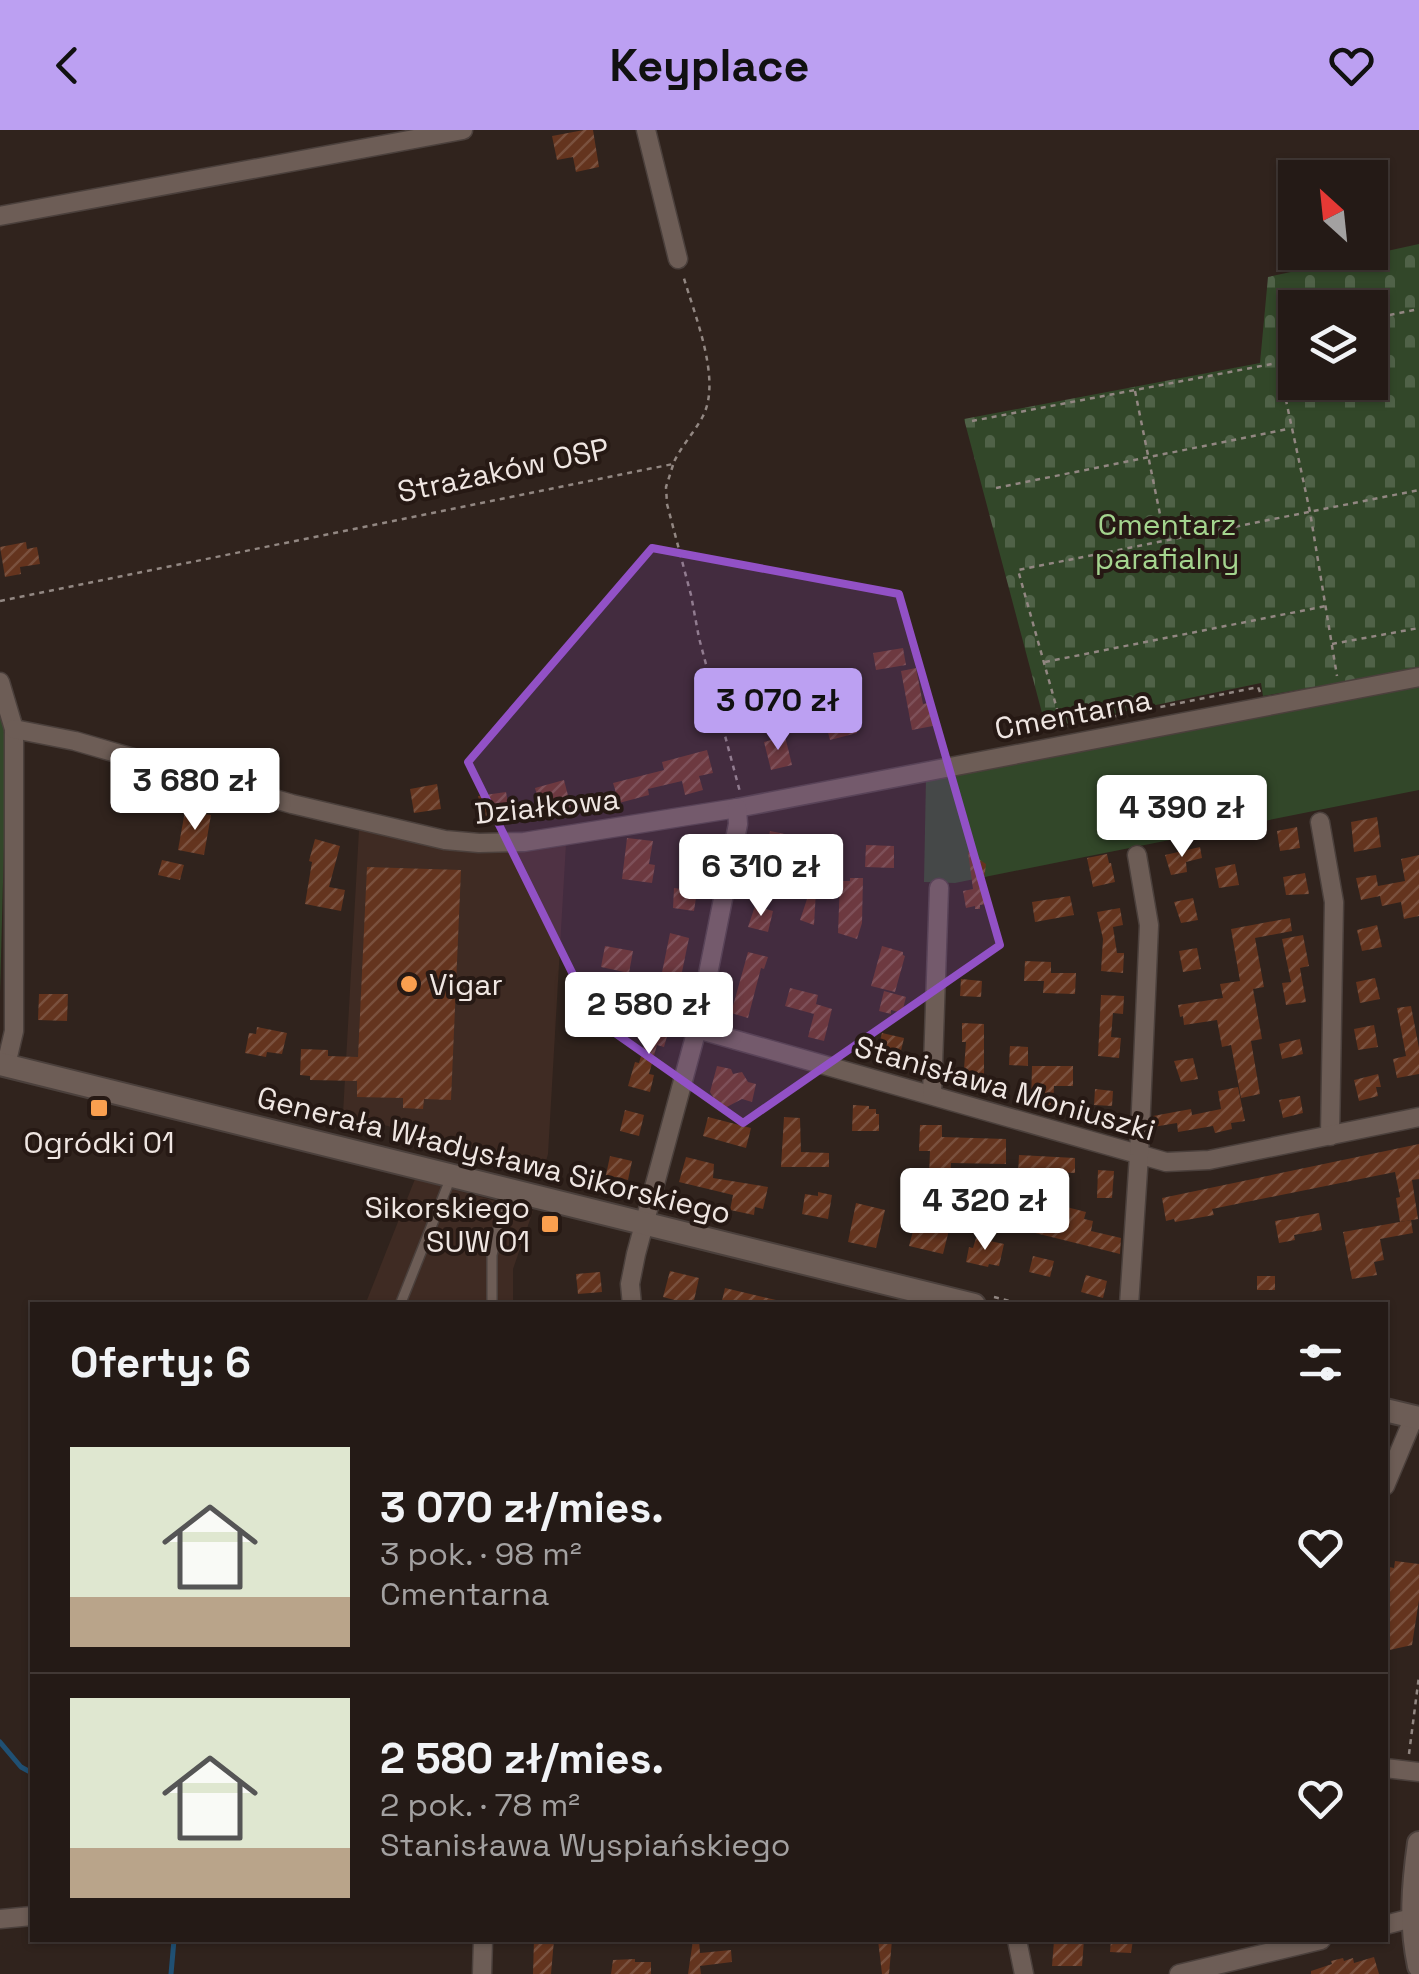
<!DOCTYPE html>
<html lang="pl">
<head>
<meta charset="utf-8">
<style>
	body { margin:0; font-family:"Space Grotesk",sans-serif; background:#2c231f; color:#f1f3f6; height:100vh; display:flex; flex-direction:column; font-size:38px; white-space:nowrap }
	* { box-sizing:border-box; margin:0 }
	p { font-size:32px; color:#a3a1a1 }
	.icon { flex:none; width:55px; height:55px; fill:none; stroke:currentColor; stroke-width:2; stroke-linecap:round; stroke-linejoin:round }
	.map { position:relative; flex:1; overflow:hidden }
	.drawer { position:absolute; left:30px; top:1172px; width:1358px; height:640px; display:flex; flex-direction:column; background:#241a16; border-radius:0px; box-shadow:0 2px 8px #0004,0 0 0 2px #413835 }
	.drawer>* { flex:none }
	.needle { width:65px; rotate:333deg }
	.buttons { position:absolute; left:1278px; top:30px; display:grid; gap:20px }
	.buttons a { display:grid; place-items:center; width:110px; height:110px; border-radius:0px; background:#241a16; box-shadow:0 2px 8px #0004,0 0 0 2px #413835; font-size:50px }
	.price { position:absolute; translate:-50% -85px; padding:0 22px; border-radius:10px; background:#fff; color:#222; font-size:32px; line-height:65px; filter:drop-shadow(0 2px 5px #0008) }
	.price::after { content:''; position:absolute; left:50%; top:60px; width:30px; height:22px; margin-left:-15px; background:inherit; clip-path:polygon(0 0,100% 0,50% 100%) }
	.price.on { background:#bca0f2; color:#111 }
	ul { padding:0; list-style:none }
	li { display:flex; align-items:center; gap:30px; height:250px; padding:0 40px }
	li+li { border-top:2px solid #413835 }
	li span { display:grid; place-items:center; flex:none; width:280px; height:200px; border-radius:0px; color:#555 }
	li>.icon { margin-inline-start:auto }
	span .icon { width:120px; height:120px; fill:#fffc; stroke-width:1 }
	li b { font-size:42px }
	h2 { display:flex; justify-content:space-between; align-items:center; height:120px; padding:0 40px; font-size:42px }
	header { display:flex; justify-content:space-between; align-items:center; height:130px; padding:0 40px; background:#bca0f2; color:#111; font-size:45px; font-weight:600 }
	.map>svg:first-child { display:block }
</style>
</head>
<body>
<header><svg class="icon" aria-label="back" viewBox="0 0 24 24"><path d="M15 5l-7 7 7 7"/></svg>Keyplace<svg class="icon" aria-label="heart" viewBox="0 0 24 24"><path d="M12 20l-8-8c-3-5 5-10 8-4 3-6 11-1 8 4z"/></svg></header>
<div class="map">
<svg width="1419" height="1844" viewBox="0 0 1419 1844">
	<defs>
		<pattern id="cemetery-stones" width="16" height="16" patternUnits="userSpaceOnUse" patternTransform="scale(2.5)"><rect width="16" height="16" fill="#324729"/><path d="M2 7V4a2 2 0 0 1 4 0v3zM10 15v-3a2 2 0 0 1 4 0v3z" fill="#506248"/></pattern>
		<pattern id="building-hatch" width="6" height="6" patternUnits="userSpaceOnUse" patternTransform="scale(2.5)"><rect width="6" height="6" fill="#64341e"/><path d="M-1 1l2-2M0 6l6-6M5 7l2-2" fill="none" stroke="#7a513e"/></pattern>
	</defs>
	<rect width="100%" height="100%" fill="#30231d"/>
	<g fill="#3f2b23">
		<path d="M359,700L470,720L566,714L548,1024L544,1038L343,984Z"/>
		<path d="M415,1049L533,1081L513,1139V1175H365Z"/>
	</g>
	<path fill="url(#cemetery-stones)" fill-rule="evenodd" d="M1419,114V539L1263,566L1261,553L1046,598L964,289L1260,233L1268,147ZM1295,178H1370V252H1295Z"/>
	<g fill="#324729">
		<path d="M1419,555V660L955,753L924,752L926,647Z"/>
		<path d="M0,581L7,603L0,864Z"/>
	</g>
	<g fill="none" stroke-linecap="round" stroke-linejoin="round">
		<g stroke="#205073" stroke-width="5">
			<path d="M0,1612L21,1637L32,1643"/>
			<path d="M171,1844L174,1810"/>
		</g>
	</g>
	<g fill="url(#building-hatch)">
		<path d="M584,0H593L599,37L576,42L573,27L557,30L552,6Z"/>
		<path d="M26,412L27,419L37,417L40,434L20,437L21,444L5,447L0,417Z"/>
		<path d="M903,518L906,535L876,540L873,523Z"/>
		<path d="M916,538L923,574L933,572L938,595L912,600L901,541Z"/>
		<path d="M851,581L857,603L830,610L824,588Z"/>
		<path d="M785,606L792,635L771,640L764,612Z"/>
		<path d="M707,620L713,643L699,646L703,660L685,665L682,651L648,659L649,665L619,673L613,653L664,640L662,632Z"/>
		<path d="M564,650L571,677L542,684L535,658Z"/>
		<path d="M437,654L441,679L414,683L410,659Z"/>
		<path d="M506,662L510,684L484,689L478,666Z"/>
		<path d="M185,681L211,685L204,725L178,720Z"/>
		<path d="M1377,687L1381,717L1354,722L1351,692Z"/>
		<path d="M1297,697L1300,718L1280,721L1277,701Z"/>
		<path d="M770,701L790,705L786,729L765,725Z"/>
		<path d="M627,708L653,711L649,734L655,735L652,753L622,749Z"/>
		<path d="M315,709L340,716L329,757L345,760L341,781L305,774L312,732L309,731Z"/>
		<path d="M685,712L705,715L701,738L682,734Z"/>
		<path d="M866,715L894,716V738L865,737Z"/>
		<path d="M1200,717L1202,728L1186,732L1187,742L1171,745L1165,725Z"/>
		<path d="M968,722L986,734L983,758L987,774L980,775V779H975V776L966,778L963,761L973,759Z"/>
		<path d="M1107,724L1109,733H1111L1115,752L1093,757L1087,728Z"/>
		<path d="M1419,725V786L1404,789L1401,772L1382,776L1380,766L1361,770L1356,748L1376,745L1378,756L1405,751L1401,729Z"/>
		<path d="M162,730L184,735L180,750L158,745Z"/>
		<path d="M1235,734L1239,755L1219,758L1215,738Z"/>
		<path d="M367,737L461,740L451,970L424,969L423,979L403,978V968L357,967V951L310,950V946L300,945L301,919L328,920V926L358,927Z"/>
		<path d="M792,743L817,744L814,795L800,790L809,763L791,762Z"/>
		<path d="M1305,743L1309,764L1286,765L1283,747Z"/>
		<path d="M850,748H863L862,793L857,809L838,803L840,751H850Z"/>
		<path d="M674,758L697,761L694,781L673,778Z"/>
		<path d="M1070,766L1074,785L1035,792L1032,772Z"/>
		<path d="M1193,768L1198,790L1181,793L1174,772Z"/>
		<path d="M755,776L773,781L768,802L748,797Z"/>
		<path d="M1120,778L1123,795L1113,797L1117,823H1124L1123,843L1101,841L1103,809L1097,782Z"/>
		<path d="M1290,788L1292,801L1255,808L1264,857L1253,859L1262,909L1251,911L1260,964L1241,968L1231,915L1222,917L1217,890L1184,895L1183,886L1180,887L1178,875L1223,868L1220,854L1240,851L1231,799Z"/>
		<path d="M1377,795L1382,817L1362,821L1357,800Z"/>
		<path d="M670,803L689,808L676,871L657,867Z"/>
		<path d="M1303,805L1309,836L1300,838L1306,872L1286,875L1282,853L1291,852L1282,809Z"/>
		<path d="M605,816L633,821L629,843L601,837Z"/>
		<path d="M882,816L903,822V825L905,826L895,862L871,856Z"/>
		<path d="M1197,818L1201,839L1183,842L1179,821Z"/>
		<path d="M748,822L768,827L764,839L761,838L748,888L731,883Z"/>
		<path d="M1025,831L1051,832V843H1076L1075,864L1043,863L1044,851H1024Z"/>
		<path d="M1375,848L1380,869L1360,873L1356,852Z"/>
		<path d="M961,849L982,851L981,867L960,866Z"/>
		<path d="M790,858L818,865L815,879L816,874L832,879L824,911L808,907L814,884L785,876Z"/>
		<path d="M884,861L906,867L902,883L891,880V884L879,881Z"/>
		<path d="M39,864H68L67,891L38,890Z"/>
		<path d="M1101,865L1124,866L1123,884L1113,883L1111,907L1121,908L1119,928L1098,926Z"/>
		<path d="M1411,876L1419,918V944L1397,948L1393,929L1406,926L1397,878Z"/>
		<path d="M651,891L670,896L664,917L657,915L649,944L654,945L650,962L628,956L635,932L639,933Z"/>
		<path d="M962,893L984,894V954L963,952L966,912H962Z"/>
		<path d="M1374,895L1378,917L1358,920L1354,899Z"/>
		<path d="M257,897L287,903L282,924L267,922L266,927L245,923L249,903L256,904Z"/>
		<path d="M882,903L904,908L900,925L877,922Z"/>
		<path d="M1300,909L1303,924L1282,929L1279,914Z"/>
		<path d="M1010,916L1028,917V936L1009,935Z"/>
		<path d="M1193,928L1198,949L1181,952L1174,931Z"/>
		<path d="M717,936L731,939L733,944L742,942L748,952L756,954L752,972L742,969L721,980L710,962Z"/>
		<path d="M1032,936H1073V956H1054L1053,975H1031Z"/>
		<path d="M1378,944L1381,957H1376L1378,966L1359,971L1354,950Z"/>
		<path d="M1238,957L1245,991L1231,993L1232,999L1215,1003L1213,996L1178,1002L1177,993L1153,997V986L1191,979L1192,985L1221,979L1218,961Z"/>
		<path d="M1095,959L1113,961L1112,976L1094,975Z"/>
		<path d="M1300,966L1303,983L1283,988L1279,970Z"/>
		<path d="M853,975L869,976V979H876V984H879V1001H852Z"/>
		<path d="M625,980L644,985L639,1006L620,1001Z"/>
		<path d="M708,987L751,998L746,1018L703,1006Z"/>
		<path d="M784,987L800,988L801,1022L829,1023V1037H781Z"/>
		<path d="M920,995H942V1007L1006,1009V1034L951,1033L948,1104L943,1124L909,1116L917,1086L925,1088V1069L928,1070L930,1021H919Z"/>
		<path d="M1419,1014V1049L1412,1050L1418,1089L1400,1092L1396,1068L1400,1067L1395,1042L1212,1079L1214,1085L1175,1092L1174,1089L1166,1091L1162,1068Z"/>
		<path d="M1019,1025L1075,1028V1043L1055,1042V1048H1052L1051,1073L1086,1082L1084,1089L1093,1091L1091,1101L1121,1108L1120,1124L1007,1096L1012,1078L1007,1076L1008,1061H1017Z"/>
		<path d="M610,1026L632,1031L628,1050L606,1045Z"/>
		<path d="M686,1027L714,1034L713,1048L768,1057L763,1079L755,1077L754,1085L730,1080L733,1065L679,1052Z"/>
		<path d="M1098,1040L1114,1041L1112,1068H1097Z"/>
		<path d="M818,1062L832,1065L828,1089L802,1084L805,1064L818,1066Z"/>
		<path d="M856,1073L885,1080L876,1118L848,1112Z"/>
		<path d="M1319,1083L1322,1100L1294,1105L1295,1110L1279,1113L1275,1091Z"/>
		<path d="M1411,1090L1413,1103L1380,1109L1384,1130L1374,1132L1377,1145L1352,1149L1343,1102Z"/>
		<path d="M976,1108L1004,1114L999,1136L989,1134L988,1137L966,1132L969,1117L973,1118Z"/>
		<path d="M1033,1126L1054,1131L1050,1147L1029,1142Z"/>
		<path d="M670,1141L699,1148L693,1175L663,1167Z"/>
		<path d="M600,1142L602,1162L578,1164L576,1144Z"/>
		<path d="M1086,1145L1107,1151L1103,1168L1081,1162Z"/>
		<rect x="1257" y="1146" width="18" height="14"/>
		<path d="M725,1158L776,1170V1175H721Z"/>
		<path d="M1395,1431L1419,1434V1470L1412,1515L1385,1521V1436L1394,1438Z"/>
		<path d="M534,1810H554L551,1844H533Z"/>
		<path d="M693,1810H699L700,1823L731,1820L732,1832L700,1836L701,1844H688Z"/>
		<path d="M878,1810H892L889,1844H882Z"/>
		<path d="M1069,1810H1084L1082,1836H1052L1054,1811Z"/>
		<path d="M1111,1810H1133L1131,1823L1110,1822Z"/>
		<path d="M1374,1827L1379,1844H1311V1841L1332,1834L1331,1831L1343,1828L1344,1831L1353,1828L1354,1833Z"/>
		<path d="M635,1829V1832H651V1844H611L613,1830Z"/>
	</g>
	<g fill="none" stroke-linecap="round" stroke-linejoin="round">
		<defs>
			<g id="service">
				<path d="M400,1175L451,1047"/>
				<path d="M492,1175V1125L507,1062"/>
			</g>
			<g id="minor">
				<path d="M646,0L678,129"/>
				<path d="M0,86L463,0"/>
				<path d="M0,552L14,599V901L6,935"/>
				<path d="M14,599L75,611L292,674L445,710L479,713L524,712L737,678L1419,547"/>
				<path d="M1320,692L1334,772L1330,1006"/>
				<path d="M697,899L1166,1032L1209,1030L1419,987"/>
				<path d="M932,965L939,758"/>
				<path d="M632,1175L630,1154L636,1124L697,899L738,694L737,678"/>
				<path d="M1129,1175L1139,1025L1149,795L1137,725"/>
				<path d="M1385,1356L1414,1287"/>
				<path d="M1385,1638L1419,1642"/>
				<path d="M0,1789L32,1786"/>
				<path d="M1385,1795L1412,1788"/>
				<path d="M1017,1810L1024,1844"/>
				<path d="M482,1844L483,1810"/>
				<path d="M1179,1844L1321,1810"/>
			</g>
			<g id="tertiary">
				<path d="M0,934L974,1175"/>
				<path d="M1385,1280L1419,1288"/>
				<path d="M1419,1713C1413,1756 1410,1793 1419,1836"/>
			</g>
		</defs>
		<use href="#service" stroke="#4b403c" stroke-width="12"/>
		<use href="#minor" stroke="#4b403c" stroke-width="21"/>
		<use href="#tertiary" stroke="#4b403c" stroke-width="26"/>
		<g stroke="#928782" stroke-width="2.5" stroke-dasharray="5 5" stroke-linecap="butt">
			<path d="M1370,189L1419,179"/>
			<path d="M1295,208L1287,210L1278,233L1310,382L1337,546"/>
			<path d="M1135,261L1165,409"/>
			<path d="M972,291L1277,233"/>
			<path d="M673,335L666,357L667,374L691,465L699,508L740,662"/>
			<path d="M996,358L1288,299"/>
			<path d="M0,471L673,334C681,316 694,303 703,286C722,249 694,184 683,145"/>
			<path d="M1332,514L1419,498"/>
			<path d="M1045,532L1326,476"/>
			<path d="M1260,562L1258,557L1062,597L1018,440L1419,360"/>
			<path d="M994,1167L1026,1175"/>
			<path d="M1409,1624L1419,1546"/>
		</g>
		<use href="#service" stroke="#6d5d56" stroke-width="9"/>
		<use href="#minor" stroke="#6d5d56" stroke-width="18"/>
		<use href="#tertiary" stroke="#6d5d56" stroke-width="22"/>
	</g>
	<path fill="#9251c6" fill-opacity="0.2" stroke="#9251c6" stroke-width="8" stroke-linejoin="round" d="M652,418L899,464L1000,815L743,993L595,889L468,632Z"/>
	<g fill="#fa9f4f" stroke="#261914" stroke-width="4">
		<circle cx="409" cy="854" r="10"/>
		<rect x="89" y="968" width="20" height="20" rx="5"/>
		<rect x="540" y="1084" width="20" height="20" rx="5"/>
	</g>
	<g text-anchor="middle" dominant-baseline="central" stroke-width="8" stroke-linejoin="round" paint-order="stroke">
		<g font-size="30" fill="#efe6e2" stroke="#261914">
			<text transform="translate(503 340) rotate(-12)">Strażaków OSP</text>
			<text transform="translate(1073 584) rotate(-11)">Cmentarna</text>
			<text transform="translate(547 676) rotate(-6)">Działkowa</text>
			<text transform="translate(1005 958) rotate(16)">Stanisława Moniuszki</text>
			<text transform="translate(494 1025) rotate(14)">Generała Władysława Sikorskiego</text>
		</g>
		<g font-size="30" fill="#a4d48e" stroke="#261914">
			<text x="1167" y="394">Cmentarz<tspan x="1167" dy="34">parafialny</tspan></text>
		</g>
		<g font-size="30" fill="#efe6e2" stroke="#261914" text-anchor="start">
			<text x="429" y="854">Vigar</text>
			<text x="99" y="1012" text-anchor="middle">Ogródki 01</text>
			<text x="530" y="1077" text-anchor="end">Sikorskiego<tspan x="530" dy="34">SUW 01</tspan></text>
		</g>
	</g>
</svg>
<div class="buttons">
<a><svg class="needle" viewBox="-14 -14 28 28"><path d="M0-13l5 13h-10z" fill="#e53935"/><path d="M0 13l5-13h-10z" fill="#a3a1a1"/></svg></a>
<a><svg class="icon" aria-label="layers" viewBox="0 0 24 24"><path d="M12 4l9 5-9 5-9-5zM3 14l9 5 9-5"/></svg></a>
</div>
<b class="price on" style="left:778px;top:623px">3 070 zł</b>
<b class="price" style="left:195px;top:703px">3 680 zł</b>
<b class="price" style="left:1182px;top:730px">4 390 zł</b>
<b class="price" style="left:761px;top:789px">6 310 zł</b>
<b class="price" style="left:649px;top:927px">2 580 zł</b>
<b class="price" style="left:985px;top:1123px">4 320 zł</b>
<section class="drawer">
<h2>Oferty: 6<svg class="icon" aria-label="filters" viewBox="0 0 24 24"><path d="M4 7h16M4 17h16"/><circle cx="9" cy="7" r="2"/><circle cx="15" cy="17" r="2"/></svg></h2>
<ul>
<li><span style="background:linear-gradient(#dfe7d0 75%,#b9a48a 0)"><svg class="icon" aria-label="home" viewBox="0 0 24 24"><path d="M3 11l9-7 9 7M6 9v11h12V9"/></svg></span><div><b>3 070 zł/mies.</b><p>3 pok. · 98 m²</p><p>Cmentarna</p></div><svg class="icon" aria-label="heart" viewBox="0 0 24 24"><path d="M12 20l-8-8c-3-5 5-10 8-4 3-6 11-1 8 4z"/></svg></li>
<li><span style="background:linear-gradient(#dfe7d0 75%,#b9a48a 0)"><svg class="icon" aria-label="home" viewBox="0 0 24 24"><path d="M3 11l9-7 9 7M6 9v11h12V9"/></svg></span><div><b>2 580 zł/mies.</b><p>2 pok. · 78 m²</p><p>Stanisława Wyspiańskiego</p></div><svg class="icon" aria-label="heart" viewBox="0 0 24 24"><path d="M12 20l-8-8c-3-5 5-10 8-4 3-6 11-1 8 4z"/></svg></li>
</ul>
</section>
</div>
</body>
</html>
